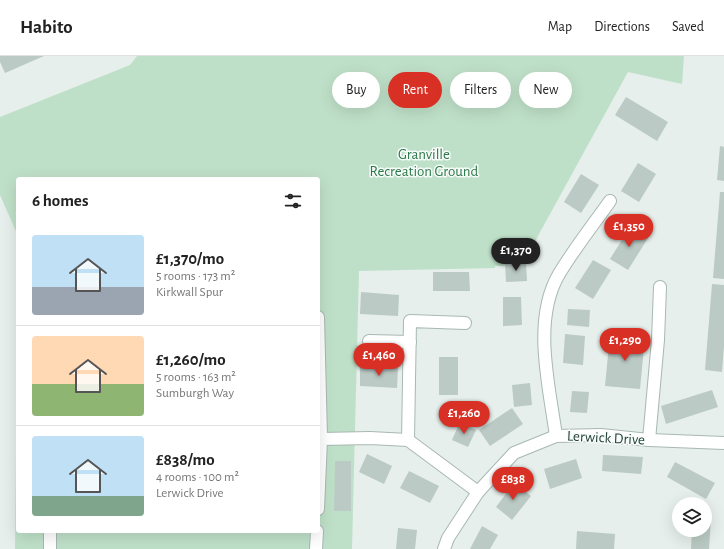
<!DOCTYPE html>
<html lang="en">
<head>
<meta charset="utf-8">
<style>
	body { margin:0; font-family:"Alegreya Sans",sans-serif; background:#f2f2f2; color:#222; height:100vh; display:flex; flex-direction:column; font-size:15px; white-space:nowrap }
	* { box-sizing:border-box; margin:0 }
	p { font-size:13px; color:#767676 }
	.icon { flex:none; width:22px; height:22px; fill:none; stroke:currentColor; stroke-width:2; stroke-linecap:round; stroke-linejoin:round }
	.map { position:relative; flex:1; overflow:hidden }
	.panel { position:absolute; left:16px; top:121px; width:304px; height:356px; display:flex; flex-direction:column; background:#fff; border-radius:4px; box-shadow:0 4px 16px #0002 }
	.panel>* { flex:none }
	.banner { position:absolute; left:332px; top:16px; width:332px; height:36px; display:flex; gap:8px }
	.controls { position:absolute; left:672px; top:441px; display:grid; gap:8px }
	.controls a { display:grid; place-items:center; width:40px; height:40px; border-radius:50%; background:#fff; box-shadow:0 4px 16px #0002; font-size:20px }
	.price { position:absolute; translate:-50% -34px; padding:0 9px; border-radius:14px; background:#d93025; color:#fff; font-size:13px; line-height:26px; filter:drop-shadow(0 1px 2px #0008) }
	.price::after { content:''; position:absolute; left:50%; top:24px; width:12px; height:9px; margin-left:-6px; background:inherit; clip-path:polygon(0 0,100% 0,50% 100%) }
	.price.current { background:#222; color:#fff }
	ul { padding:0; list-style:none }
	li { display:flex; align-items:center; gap:12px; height:100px; padding:0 16px }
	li+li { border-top:1px solid #e0e0e0 }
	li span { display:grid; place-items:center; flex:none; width:112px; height:80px; border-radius:4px; color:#555 }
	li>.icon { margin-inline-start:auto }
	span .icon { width:48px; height:48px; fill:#fffc; stroke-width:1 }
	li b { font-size:17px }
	h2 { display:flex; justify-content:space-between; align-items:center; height:48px; padding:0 16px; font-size:17px }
	.tag { padding:0 14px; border-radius:18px; background:#fff; box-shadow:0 4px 16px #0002; font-size:14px; line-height:36px }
	.tag.current { background:#d93025; color:#fff }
	header { display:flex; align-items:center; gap:24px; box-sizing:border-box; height:56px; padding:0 20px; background:#fff; border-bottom:1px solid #e0e0e0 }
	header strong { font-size:19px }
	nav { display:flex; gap:22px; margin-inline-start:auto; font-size:14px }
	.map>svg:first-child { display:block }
</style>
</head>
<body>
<header>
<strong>Habito</strong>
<nav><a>Map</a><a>Directions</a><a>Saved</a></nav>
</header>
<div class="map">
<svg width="724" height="493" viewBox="0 0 724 493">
	<rect width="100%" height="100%" fill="#e6efeb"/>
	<path fill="#bfe0c8" d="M137,0H684L682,28L628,16L522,209L495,210V212L359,215L352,493H15L18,215V475H318V123H18V180L0,139V61L130,9Z"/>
	<g fill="#bbcac4">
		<path d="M0,0H44L5,17L0,6Z"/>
		<path d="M626,41L668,66L657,85L615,59Z"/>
		<path d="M720,90L724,91V125L717,124Z"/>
		<path d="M638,107L656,118L639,146L621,135Z"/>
		<path d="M581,118L599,129L581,157L564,146Z"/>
		<path d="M720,136H724V223L713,222Z"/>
		<path d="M630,171L648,182L628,214L610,203Z"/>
		<path d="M593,204L611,214L593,243L575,232Z"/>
		<path d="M505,206H526L527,225L506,226Z"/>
		<path d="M433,216H469L470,235H433Z"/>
		<path d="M712,228L724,229V290L722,316L705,314Z"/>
		<path d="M361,236L399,239L398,260L360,258Z"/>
		<path d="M503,241H521L522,269L503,270Z"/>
		<path d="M568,253L590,254L589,271L567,269Z"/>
		<path d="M565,278L585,280L583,309L563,307Z"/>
		<path d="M610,278L645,281L640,333L605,330Z"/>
		<rect x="439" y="301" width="19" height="38"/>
		<path d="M360,311L398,312L397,332L360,330Z"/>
		<path d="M530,327L532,349L514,351L512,329Z"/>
		<path d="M712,334L718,351L666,368L661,350Z"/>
		<path d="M572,335L589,336L587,357L570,356Z"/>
		<path d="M512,352L523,368L490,390L479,374Z"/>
		<path d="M460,366L476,374L468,391L452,384Z"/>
		<path d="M367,398L392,410L384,428L359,416Z"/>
		<path d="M603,399L643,401L641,418L602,415Z"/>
		<path d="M576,403L582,422L550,433L544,413Z"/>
		<path d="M335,405H351V455H334Z"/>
		<path d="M675,406L715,427L706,443L667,421Z"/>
		<path d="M409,415L439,430L430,447L400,432Z"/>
		<path d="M514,427L531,440L512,464L496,451Z"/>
		<path d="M705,463L711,464L709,493H691L692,474H705Z"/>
		<path d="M482,470L498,479L490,493H470Z"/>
		<path d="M398,472L417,474L415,493H396Z"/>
		<path d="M577,475L615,478L614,493H576Z"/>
	</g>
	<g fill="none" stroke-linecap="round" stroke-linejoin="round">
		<defs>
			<g id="minor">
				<path d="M318,261L321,383"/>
				<path d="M369,285L410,286"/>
				<path d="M556,380C549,329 532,264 559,218C574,193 593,169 610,145"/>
				<path d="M408,384L410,265L465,267"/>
				<path d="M649,384L658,284L660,231"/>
				<path d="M318,453L321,383L370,382L408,384L478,436"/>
				<path d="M50,493V475"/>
				<path d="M316,493L317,475"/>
				<path d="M444,493L448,482L478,436L514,397L556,380L601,379L649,384L724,387"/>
			</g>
		</defs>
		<use href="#minor" stroke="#a8b8b2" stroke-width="14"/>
		<use href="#minor" stroke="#fff" stroke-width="12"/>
	</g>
	<g text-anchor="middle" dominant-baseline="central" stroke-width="3" stroke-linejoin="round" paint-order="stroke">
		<g font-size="15" fill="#2d7a4b" stroke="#f7fbf9">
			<text x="424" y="98">Granville<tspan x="424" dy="17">Recreation Ground</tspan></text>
		</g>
		<g font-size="15" fill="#24423a" stroke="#f7fbf9">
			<text transform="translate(606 382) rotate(3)">Lerwick Drive</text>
		</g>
	</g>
</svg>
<div class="controls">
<a><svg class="icon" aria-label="layers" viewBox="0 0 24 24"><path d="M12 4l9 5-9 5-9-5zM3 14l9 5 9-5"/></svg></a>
</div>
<b class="price" style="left:629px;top:192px">£1,350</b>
<b class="price current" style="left:516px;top:216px">£1,370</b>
<b class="price" style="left:625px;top:306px">£1,290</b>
<b class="price" style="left:379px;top:321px">£1,460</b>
<b class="price" style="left:464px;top:379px">£1,260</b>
<b class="price" style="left:513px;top:445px">£838</b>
<div class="banner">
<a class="tag">Buy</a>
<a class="tag current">Rent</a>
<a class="tag">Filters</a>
<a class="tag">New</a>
</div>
<section class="panel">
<h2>6 homes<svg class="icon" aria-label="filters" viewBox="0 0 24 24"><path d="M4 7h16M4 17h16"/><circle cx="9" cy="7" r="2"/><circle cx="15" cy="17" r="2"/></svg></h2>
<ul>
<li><span style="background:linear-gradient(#bfe0f5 65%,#9aa5b1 0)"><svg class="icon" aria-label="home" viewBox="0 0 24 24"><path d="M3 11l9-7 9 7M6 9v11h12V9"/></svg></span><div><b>£1,370/mo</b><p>5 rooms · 173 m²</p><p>Kirkwall Spur</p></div></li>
<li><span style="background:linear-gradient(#ffd9b3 60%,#8fb573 0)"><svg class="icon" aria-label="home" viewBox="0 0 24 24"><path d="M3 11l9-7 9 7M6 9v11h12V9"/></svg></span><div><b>£1,260/mo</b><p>5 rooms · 163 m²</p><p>Sumburgh Way</p></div></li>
<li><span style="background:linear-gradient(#bfe0f5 75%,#7fa58c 0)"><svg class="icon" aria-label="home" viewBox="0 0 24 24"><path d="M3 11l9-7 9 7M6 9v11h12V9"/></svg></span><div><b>£838/mo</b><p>4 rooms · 100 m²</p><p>Lerwick Drive</p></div></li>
</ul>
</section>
</div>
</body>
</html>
